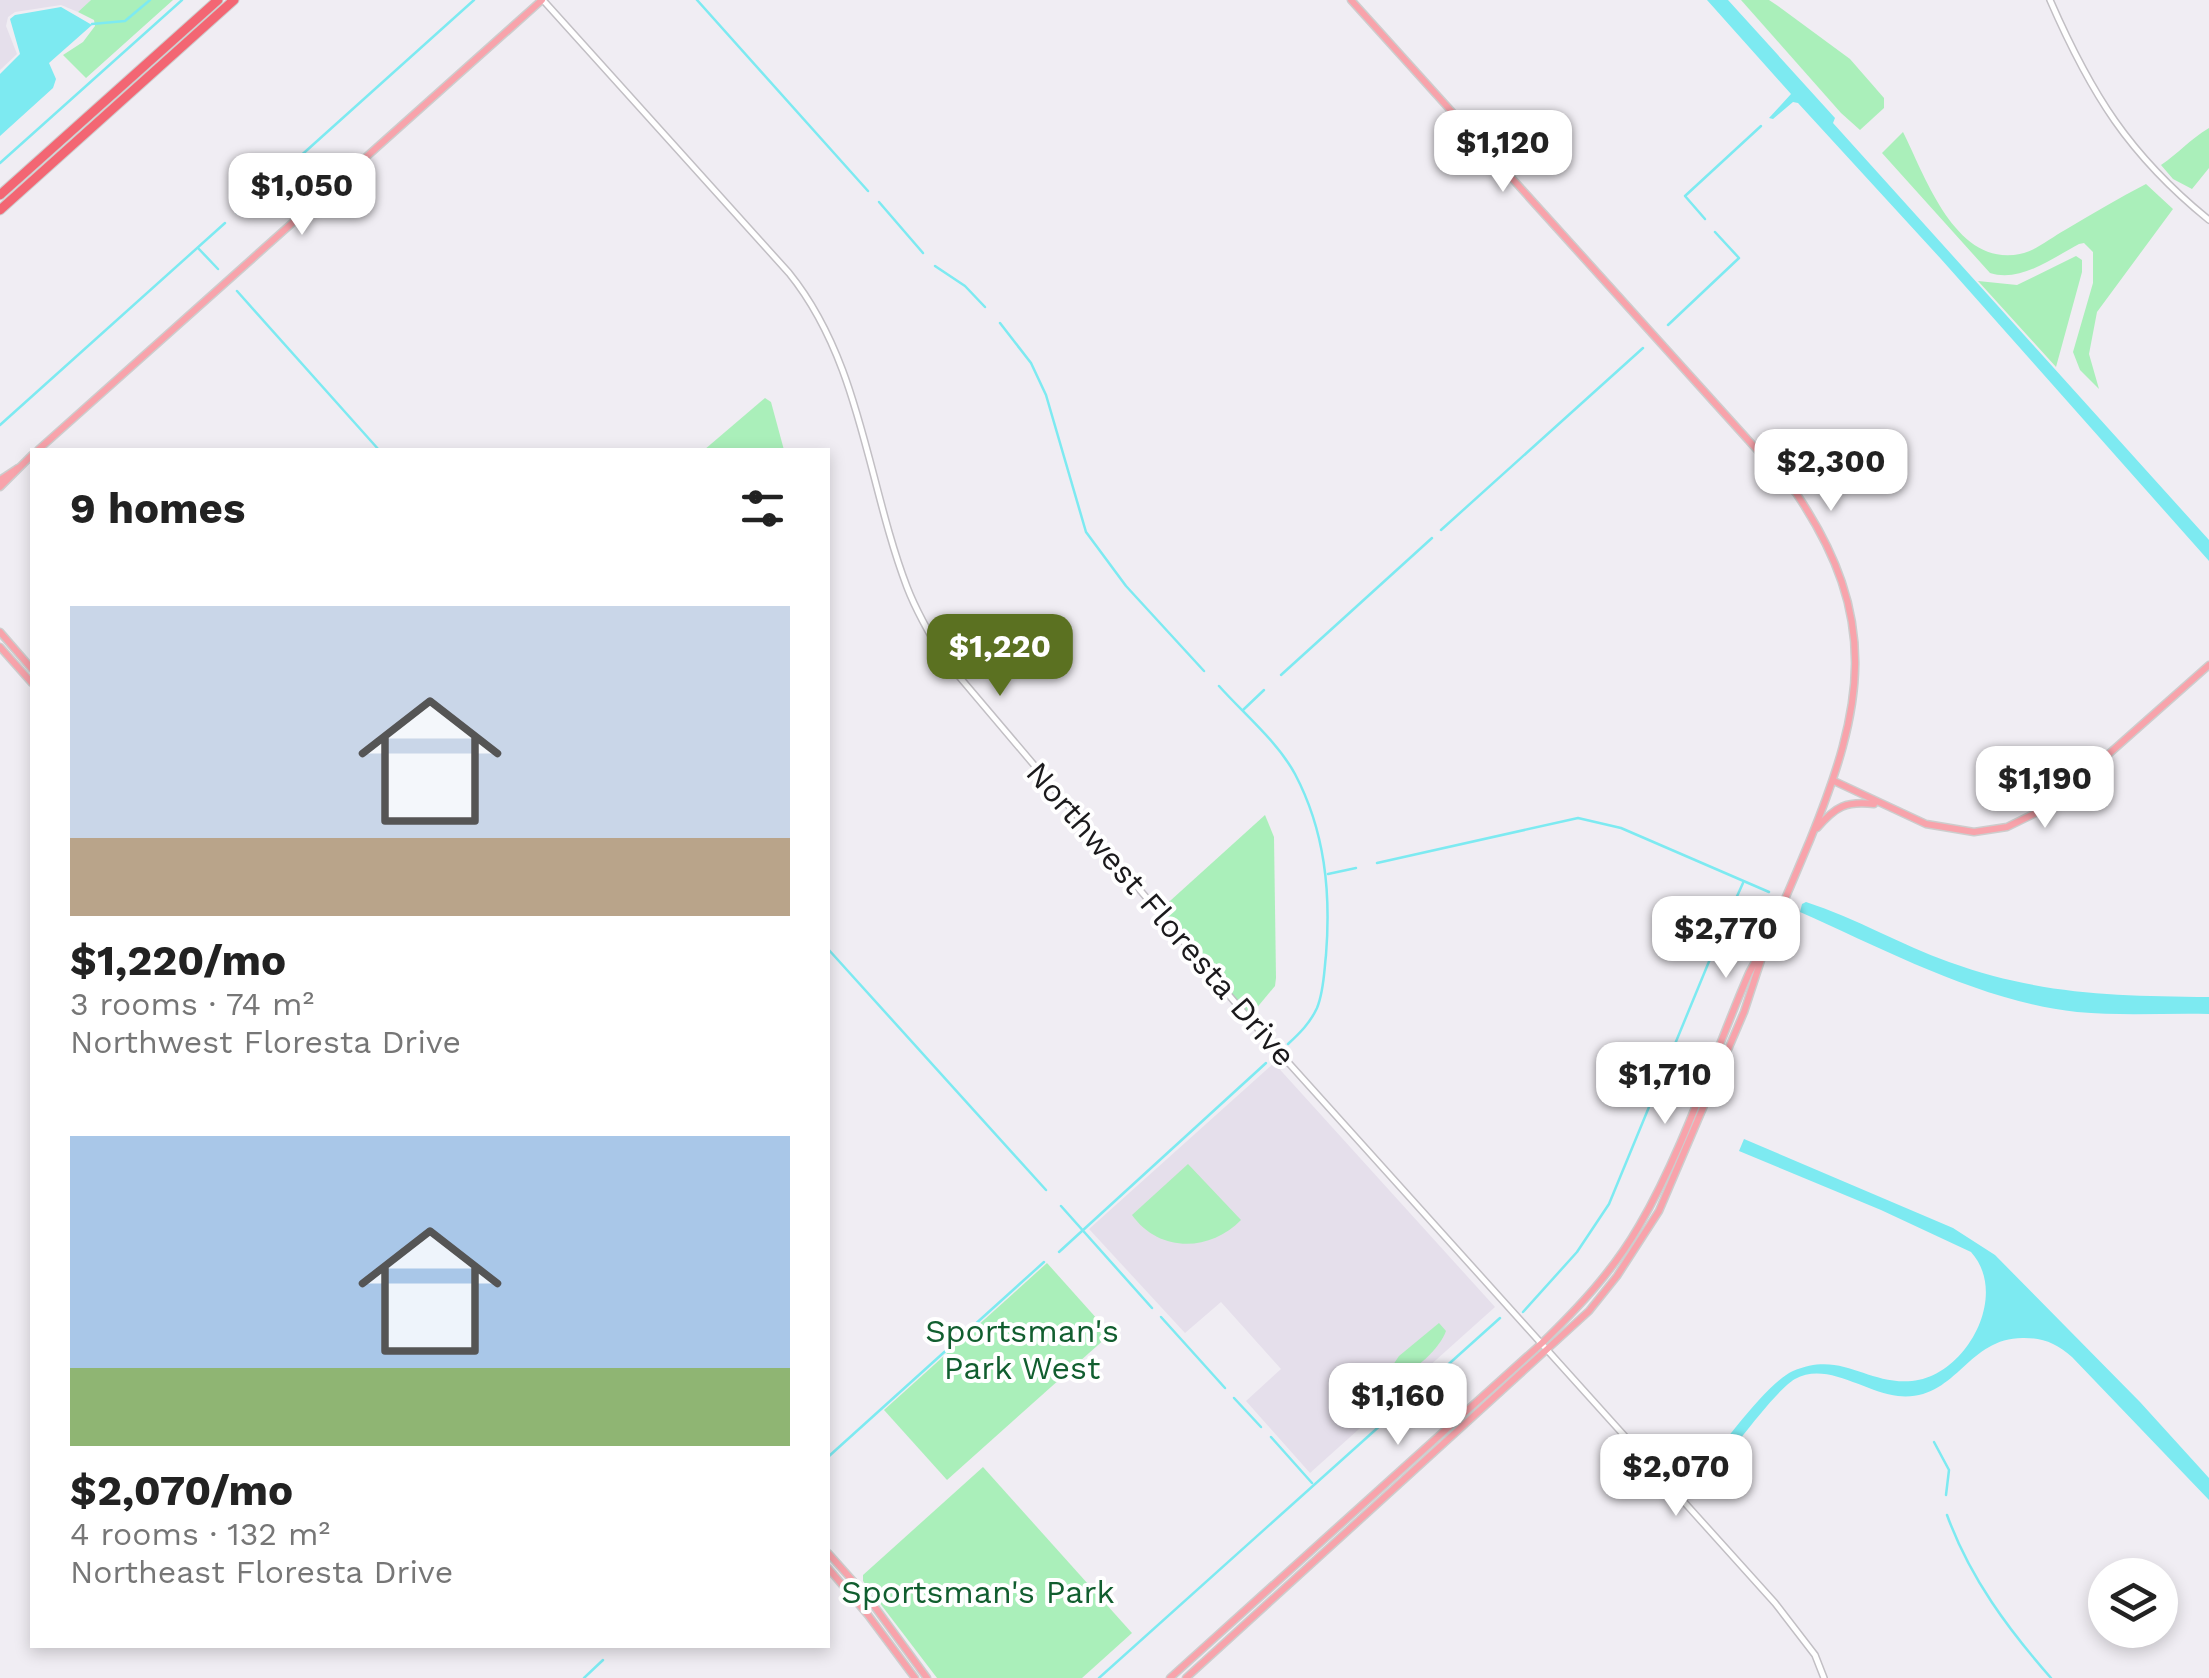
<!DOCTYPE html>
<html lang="en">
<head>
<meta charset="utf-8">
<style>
	body { margin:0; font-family:"Work Sans",sans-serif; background:#f6f6f6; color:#222; height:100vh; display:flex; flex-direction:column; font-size:38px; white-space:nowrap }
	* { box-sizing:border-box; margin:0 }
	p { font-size:32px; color:#767676 }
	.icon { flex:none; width:55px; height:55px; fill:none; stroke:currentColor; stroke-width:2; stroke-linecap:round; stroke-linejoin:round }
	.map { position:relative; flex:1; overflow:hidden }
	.sheet { position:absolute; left:30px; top:448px; width:800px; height:1200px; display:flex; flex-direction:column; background:#fff; border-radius:0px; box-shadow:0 5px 15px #0003 }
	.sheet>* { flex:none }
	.tools { position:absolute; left:2088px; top:1558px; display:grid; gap:20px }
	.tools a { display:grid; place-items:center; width:90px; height:90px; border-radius:50%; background:#fff; box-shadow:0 5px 15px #0003; font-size:50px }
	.price { position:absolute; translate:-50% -85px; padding:0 22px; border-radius:20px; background:#fff; color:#222; font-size:32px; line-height:65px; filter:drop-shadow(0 2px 5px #0008) }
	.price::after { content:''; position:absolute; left:50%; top:60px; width:30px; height:22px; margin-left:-15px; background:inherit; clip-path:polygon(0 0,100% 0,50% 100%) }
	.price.current { background:#5b7121; color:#fff }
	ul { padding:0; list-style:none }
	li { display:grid; align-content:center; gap:20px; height:530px; padding:0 40px }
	li span { display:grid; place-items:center; height:310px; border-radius:0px; color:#555 }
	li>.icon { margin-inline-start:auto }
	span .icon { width:180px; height:180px; fill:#fffc; stroke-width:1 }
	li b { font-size:42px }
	h2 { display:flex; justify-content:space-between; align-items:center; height:120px; padding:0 40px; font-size:42px }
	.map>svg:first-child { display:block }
</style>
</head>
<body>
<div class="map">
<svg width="2209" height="1678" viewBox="0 0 2209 1678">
	<rect width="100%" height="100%" fill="#f0edf3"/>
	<g fill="#e5dfeb">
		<path d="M0,0H91L78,12L61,5L15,12L8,17L6,26L17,54L0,70Z"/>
		<path d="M1274,1063L1495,1307L1310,1473L1246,1401L1281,1369L1221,1302L1185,1333L1089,1229Z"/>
	</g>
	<g fill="#aaefba">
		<path d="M91,0H173L86,78L63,55L83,42L95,26L94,20L78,12Z"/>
		<path d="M1741,0H1769L1778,6L1850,59L1884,98V108L1860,130L1841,113Z"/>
		<path d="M2209,128V168L2192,189L2173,179L2161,165C2179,153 2189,140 2209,128Z"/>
		<path d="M1903,132C1926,178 1957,271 2024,253C2038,249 2052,237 2065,230C2092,214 2119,198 2146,184L2173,209L2097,312L2089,354L2099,389L2080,370L2073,352L2093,283V252L2084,243L2079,244C2054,257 2021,283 1990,273L1882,153Z"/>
		<path d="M2076,256L2082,260V272L2056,367L1978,281L2017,285Z"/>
		<path d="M765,398L771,402L784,450H704Z"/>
		<path d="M1265,815L1274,837L1276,978L1275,986L1250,1016L1160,910Z"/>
		<path d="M1188,1164L1241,1220C1210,1252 1159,1253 1132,1215Z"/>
		<path d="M1047,1263L1107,1330V1337L947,1480L884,1410Z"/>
		<path d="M1439,1323L1446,1331C1440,1348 1414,1373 1395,1377L1391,1368L1399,1356Z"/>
		<path d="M983,1467L1132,1633L1082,1678H937L863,1581V1575Z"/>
	</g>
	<g fill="#7deaf1">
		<path d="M1707,0H1728L1835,118L1833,123L2209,540V561L1941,259L1798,103L1793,102L1773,119L1769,118L1791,94Z"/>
		<path d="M61,7L92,25L49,63L56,79L53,88L0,136V74L20,54L10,19L15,15Z"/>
		<path d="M1806,902C1856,918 1901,945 1949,962C2041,995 2114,996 2209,997V1014C2166,1013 2120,1016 2077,1012C1980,1001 1888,951 1800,912L1802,904Z"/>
		<path d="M1744,1139L1953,1228L1995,1255L2140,1402L2209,1478V1500L2072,1357C2057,1344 2044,1338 2024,1338C1966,1337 1957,1402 1898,1396C1866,1393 1827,1361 1795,1379C1774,1391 1723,1462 1706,1484L1691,1488L1699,1473C1721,1448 1765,1384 1793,1371C1842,1350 1866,1385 1912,1381C1966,1376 2010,1295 1971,1252L1881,1210L1739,1151Z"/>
	</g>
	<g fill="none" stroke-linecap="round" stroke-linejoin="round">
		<g stroke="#7deaf1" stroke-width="2.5">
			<path d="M697,0L868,191"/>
			<path d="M92,24L125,21L150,0"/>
			<path d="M0,163L182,0"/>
			<path d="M879,202L923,253"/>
			<path d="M237,213L474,0"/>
			<path d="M1705,219L1685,196L1761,126"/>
			<path d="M198,248L218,269"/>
			<path d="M935,266L965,286L985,307"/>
			<path d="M237,291L379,450"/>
			<path d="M1000,323L1031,363L1046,395L1086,532L1126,586L1204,671"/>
			<path d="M1668,325L1739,258L1715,232"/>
			<path d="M0,425L225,223"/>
			<path d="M1441,530L1643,348"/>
			<path d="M1281,675L1432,538"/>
			<path d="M1219,686C1244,714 1277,741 1295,774C1325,831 1331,892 1326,955C1324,972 1324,991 1317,1008C1310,1023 1300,1033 1288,1044"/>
			<path d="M1243,710L1264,690"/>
			<path d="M1377,863L1578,818L1621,828L1769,892"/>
			<path d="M1328,874L1356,868"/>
			<path d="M1729,914L1743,883"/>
			<path d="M828,949L1046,1190"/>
			<path d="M1061,1206L1152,1308"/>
			<path d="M1059,1252L1266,1063"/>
			<path d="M1523,1312L1577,1252L1609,1204L1722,930"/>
			<path d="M1161,1317L1225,1388"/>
			<path d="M1234,1398L1261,1427"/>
			<path d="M1271,1437L1312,1483"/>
			<path d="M1934,1442L1949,1470L1946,1495"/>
			<path d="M828,1457L1044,1262"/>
			<path d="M1947,1515C1970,1578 2008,1629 2051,1678"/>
			<path d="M584,1678L603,1660"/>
			<path d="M1099,1678L1500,1318"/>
		</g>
		<defs>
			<g id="minor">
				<path d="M543,0L789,273C861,362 867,482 907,587C917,613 931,637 946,661L1250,1020L1775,1603L1815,1655L1824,1678"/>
				<path d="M2050,0C2091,94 2129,155 2209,220"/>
			</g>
			<g id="major">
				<path d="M38,450L542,0"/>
				<path d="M0,480L18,468"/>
				<path d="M0,487L32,455"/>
				<path d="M0,632L32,669"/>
				<path d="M0,647L32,683"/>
				<path d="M1834,781L1926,824L1974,832L2007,827L2050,806L2209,665"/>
				<path d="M1817,828C1836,806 1846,801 1874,804"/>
				<path d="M828,1553L869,1599L927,1678"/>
				<path d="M828,1568L868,1615L915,1678"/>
				<path d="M1170,1678L1542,1343C1579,1307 1613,1271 1639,1226C1685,1147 1713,1056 1749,973C1773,930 1791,885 1810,840C1864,707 1881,619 1796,493L1351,0"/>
				<path d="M1186,1678L1589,1311L1617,1276L1659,1211L1744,1012L1764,951"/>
			</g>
			<g id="highway">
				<path d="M0,195L218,0"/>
				<path d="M0,210L234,0"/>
			</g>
		</defs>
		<use href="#minor" stroke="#c2bfc4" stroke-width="8"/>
		<use href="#major" stroke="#cdcdcd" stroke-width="9"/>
		<use href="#highway" stroke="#cdcdcd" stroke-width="11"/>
		<use href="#minor" stroke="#fff" stroke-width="5"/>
		<use href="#major" stroke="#f8a3ab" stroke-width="6"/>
		<use href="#highway" stroke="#f36673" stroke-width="9"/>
	</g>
	<g text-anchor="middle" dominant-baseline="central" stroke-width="8" stroke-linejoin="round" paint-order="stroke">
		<g font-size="32" fill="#1b1a1c" stroke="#fff">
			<text transform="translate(1161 914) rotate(49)">Northwest Floresta Drive</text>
		</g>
		<g font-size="32" fill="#115e2f" stroke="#fff">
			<text x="1022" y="1331">Sportsman's<tspan x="1022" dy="37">Park West</tspan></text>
			<text x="978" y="1592">Sportsman's Park</text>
		</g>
	</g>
</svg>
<div class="tools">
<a><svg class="icon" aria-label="layers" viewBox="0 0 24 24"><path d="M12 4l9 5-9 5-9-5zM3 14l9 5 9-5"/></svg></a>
</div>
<b class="price" style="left:1503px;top:195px">$1,120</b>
<b class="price" style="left:302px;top:238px">$1,050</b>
<b class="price" style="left:1831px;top:514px">$2,300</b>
<b class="price current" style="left:1000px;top:699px">$1,220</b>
<b class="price" style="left:2045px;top:831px">$1,190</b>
<b class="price" style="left:1726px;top:981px">$2,770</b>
<b class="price" style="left:1665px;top:1127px">$1,710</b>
<b class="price" style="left:1398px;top:1448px">$1,160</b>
<b class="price" style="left:1676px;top:1519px">$2,070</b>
<section class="sheet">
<h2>9 homes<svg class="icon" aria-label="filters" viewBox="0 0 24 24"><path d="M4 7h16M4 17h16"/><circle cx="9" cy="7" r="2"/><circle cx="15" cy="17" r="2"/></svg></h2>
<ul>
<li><span style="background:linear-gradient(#c9d6e8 75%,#b9a48a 0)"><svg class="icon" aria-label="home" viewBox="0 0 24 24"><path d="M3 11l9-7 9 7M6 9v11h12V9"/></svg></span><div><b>$1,220/mo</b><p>3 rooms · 74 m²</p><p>Northwest Floresta Drive</p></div></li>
<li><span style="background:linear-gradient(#a9c7e8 75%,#8fb573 0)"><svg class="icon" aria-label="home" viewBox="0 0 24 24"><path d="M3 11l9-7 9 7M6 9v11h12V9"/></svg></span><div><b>$2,070/mo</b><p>4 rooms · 132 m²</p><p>Northeast Floresta Drive</p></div></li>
</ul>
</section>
</div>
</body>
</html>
